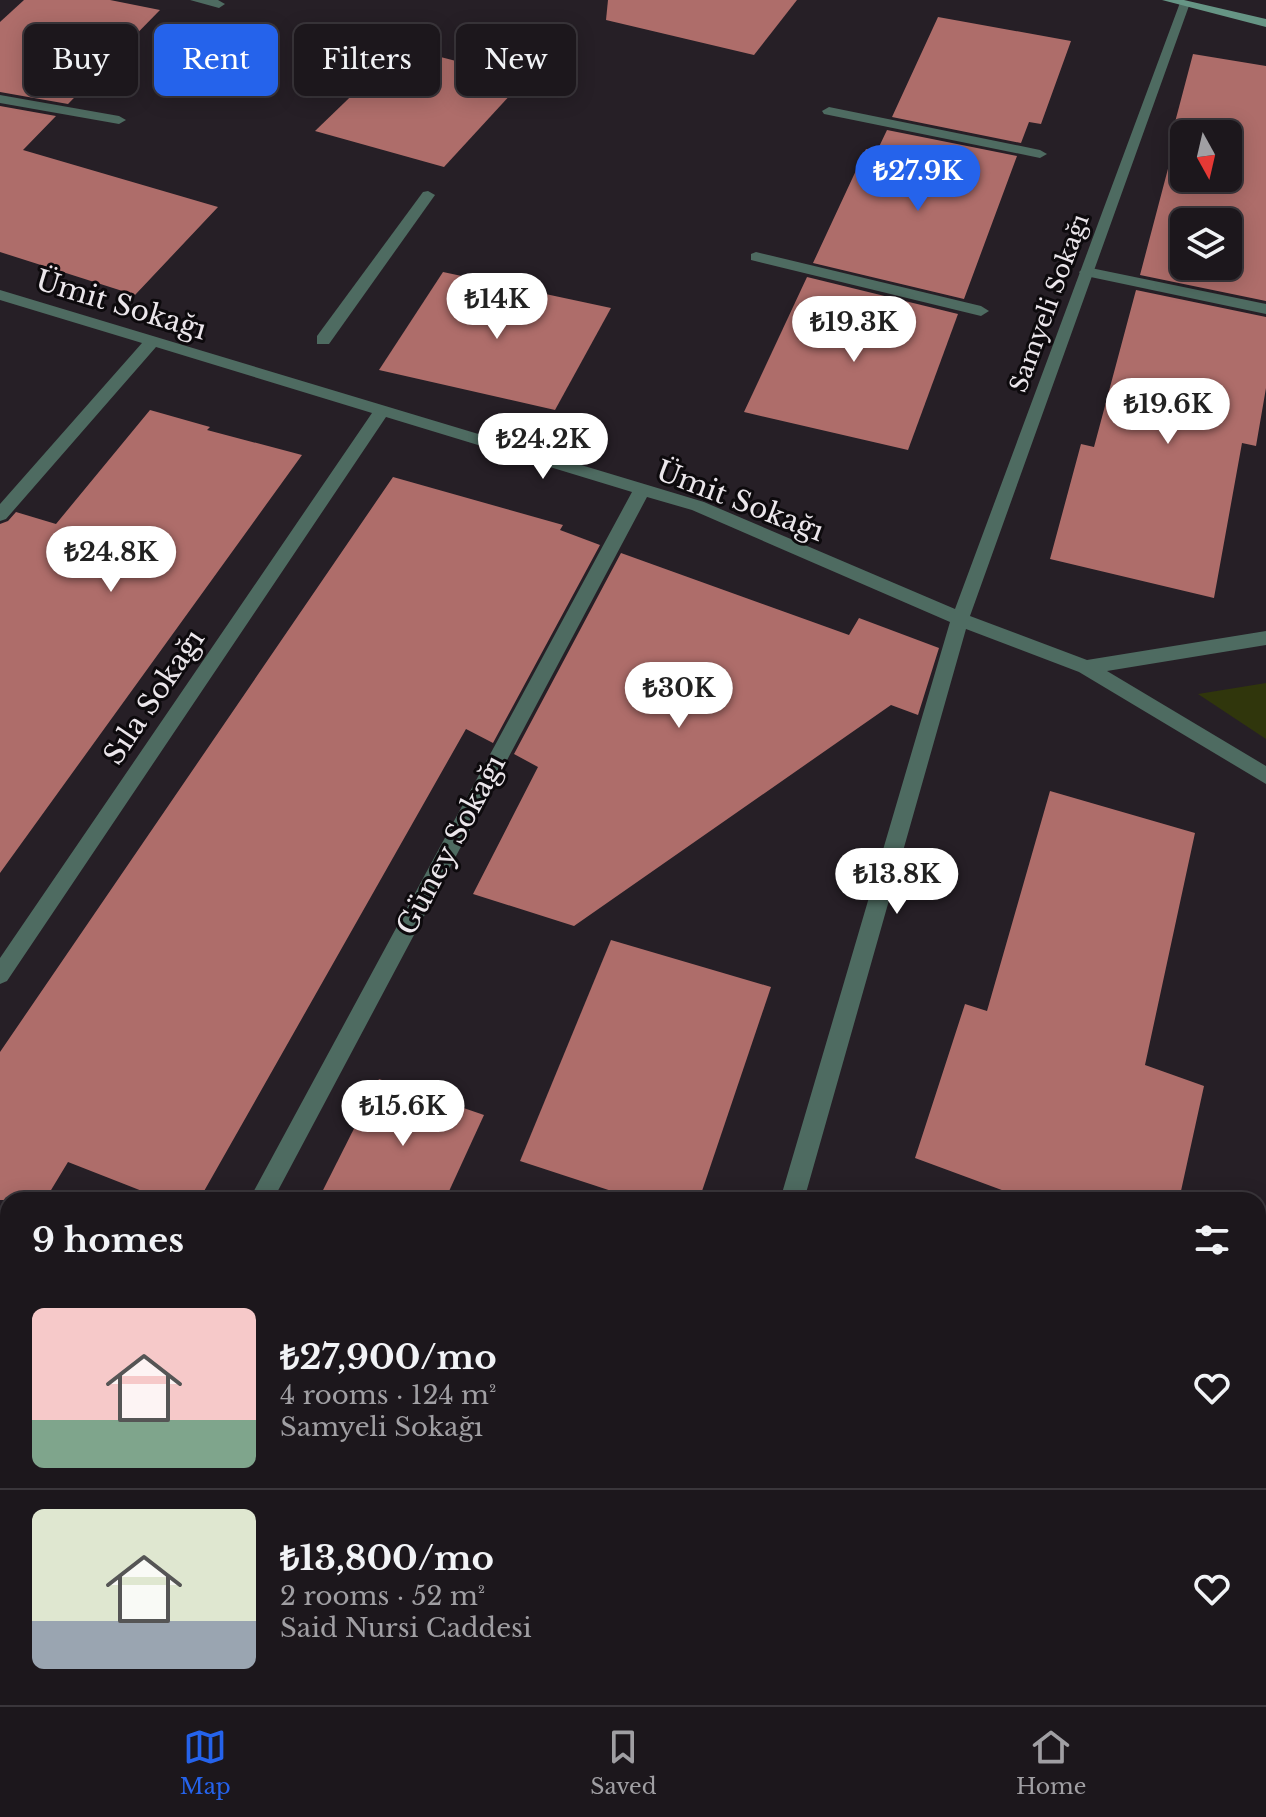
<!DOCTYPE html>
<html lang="en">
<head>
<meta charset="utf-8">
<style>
	body { margin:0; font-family:"Libre Baskerville",serif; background:#252025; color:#f1f3f6; height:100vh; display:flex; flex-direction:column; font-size:30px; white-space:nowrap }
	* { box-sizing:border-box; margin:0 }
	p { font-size:26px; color:#a09fa3 }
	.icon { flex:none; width:44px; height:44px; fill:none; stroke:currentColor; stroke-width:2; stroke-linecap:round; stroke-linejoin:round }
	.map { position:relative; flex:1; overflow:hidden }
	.drawer { position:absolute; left:0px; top:1192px; width:1266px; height:514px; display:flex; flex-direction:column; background:#1c171c; border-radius:24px 24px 0 0; box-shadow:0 4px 20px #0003,0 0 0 2px #3a363b }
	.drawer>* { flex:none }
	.hud { position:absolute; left:24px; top:24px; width:800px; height:72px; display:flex; gap:16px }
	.needle { width:52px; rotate:172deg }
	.buttons { position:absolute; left:1170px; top:120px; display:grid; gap:16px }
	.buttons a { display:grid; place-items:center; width:72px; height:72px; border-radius:12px; background:#1c171c; box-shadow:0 4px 20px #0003,0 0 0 2px #3a363b; font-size:40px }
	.price { position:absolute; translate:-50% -68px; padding:0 18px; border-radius:28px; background:#fff; color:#222; font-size:26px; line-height:52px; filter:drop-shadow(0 2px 4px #0008) }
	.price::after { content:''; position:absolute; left:50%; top:48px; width:24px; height:18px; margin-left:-12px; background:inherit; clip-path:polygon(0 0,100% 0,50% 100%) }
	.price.current { background:#2563eb; color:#fff }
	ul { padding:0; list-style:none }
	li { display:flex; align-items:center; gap:24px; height:200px; padding:0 32px }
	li+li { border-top:2px solid #3a363b }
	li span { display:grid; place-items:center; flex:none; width:224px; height:160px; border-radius:12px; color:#555 }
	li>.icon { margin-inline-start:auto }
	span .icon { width:96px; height:96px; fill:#fffc; stroke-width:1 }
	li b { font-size:34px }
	h2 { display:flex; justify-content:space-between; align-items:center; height:96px; padding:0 32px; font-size:34px }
	.pill { padding:0 28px; border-radius:12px; background:#1c171c; box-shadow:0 4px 20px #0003,0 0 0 2px #3a363b; font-size:28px; line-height:72px }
	.pill.current { background:#2563eb; color:#fff }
	.menu { display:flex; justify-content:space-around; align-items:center; height:112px; border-top:2px solid #3a363b; background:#1c171c; font-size:22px; color:#a09fa3 }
	.menu a { display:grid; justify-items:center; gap:4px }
	.menu .current { color:#2563eb }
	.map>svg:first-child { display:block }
</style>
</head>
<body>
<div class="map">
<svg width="1266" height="1705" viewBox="0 0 1266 1705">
	<rect width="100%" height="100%" fill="#261f26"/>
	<path fill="#30360c" d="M1266,683V739L1198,694Z"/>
	<g fill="#ae6d6a" fill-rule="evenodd">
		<path d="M24,0H110L160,10L68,104L0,92V22Z"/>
		<path d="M608,0H797L754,55L606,20Z"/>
		<path d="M938,17L1071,41L1041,124L1029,122L1021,143L892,117Z"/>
		<path d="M402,47L525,79L444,167L315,131Z"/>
		<path d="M1193,54L1266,66V301L1140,275L1179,127L1174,126ZM1184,134H1228V178H1184ZM1184,222H1228V266H1184Z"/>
		<path d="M0,106L56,116L23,150L218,207L135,295L0,252Z"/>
		<path d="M887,130L1017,156L964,299L813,263L866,149L877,151Z"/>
		<path d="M443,272L611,308L555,410L379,370Z"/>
		<path d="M807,277L958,314L908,450L744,412Z"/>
		<path d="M1136,290L1266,317V388L1256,446L1242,443L1214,598L1050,559L1081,444L1094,447Z"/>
		<path d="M150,410L210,427L207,430L302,455L0,873V524L8,521L16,512L56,524Z"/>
		<path d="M393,477L563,525L560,530L600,545L493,743L466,729L199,1200H165L68,1162L45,1200H0V1052Z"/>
		<path d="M621,553L849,635L859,618L939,648L918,715L891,705L574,926L473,894L538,767L514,754Z"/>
		<path d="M1050,791L1195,833L1145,1065L1204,1086L1179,1200H1029L915,1158L965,1004L987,1011Z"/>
		<path d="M611,940L771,987L699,1200H639L520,1161Z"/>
		<path d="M379,1079L484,1115L445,1200H318Z"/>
	</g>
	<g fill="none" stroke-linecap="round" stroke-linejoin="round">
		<g fill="#4e6b61" fill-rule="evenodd">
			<path d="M190,0H218L225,4L219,8Z"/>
			<path d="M0,95L119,116L126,120L119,124L0,103Z"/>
			<path d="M829,107L1040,150L1047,154L1040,158L824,114L822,111Z"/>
			<path d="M428,191L435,195L329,344H317V336L423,192Z"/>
			<path d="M756,252L981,306L989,311L981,316L751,260V254Z"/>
			<path d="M1086,267L1266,304V314L1081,275L1079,272Z"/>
		</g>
		<g fill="#4e6b61" fill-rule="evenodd">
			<path d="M1181,0L1190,3L970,616L1087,660L1266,631V645L1107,671L1266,766V784L1079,672L966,629L804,1200H780L950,622L692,510L647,497L273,1200H249L632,492L386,417L7,981L0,984V958L372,413L156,347L6,519L0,521V504L142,343L0,300V290L704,502L955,609Z"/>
			<path d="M8,1658V1697L0,1701V1662Z"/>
			<path d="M634,1698H662L660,1705H632Z"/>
		</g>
		<path fill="#669585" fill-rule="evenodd" d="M1162,0H1184L1266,19V27Z"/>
	</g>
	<g text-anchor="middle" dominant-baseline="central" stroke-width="6" stroke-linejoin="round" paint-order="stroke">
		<g font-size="24" fill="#ebe6eb" stroke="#0d0a0d">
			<text transform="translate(1049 303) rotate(-70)">Samyeli Sokağı</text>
		</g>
		<g font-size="28" fill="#ebe6eb" stroke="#0d0a0d">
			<text transform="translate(121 305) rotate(17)">Ümit Sokağı</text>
			<text transform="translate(740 501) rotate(21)">Ümit Sokağı</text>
			<text transform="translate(154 697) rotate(-56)">Sıla Sokağı</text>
			<text transform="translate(451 845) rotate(-62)">Güney Sokağı</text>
		</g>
	</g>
</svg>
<div class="buttons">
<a><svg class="needle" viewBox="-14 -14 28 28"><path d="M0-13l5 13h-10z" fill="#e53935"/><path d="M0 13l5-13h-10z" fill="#a09fa3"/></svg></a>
<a><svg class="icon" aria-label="layers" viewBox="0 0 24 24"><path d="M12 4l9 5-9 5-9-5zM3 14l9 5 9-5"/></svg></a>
</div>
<b class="price current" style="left:918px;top:213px">₺27.9K</b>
<b class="price" style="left:497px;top:341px">₺14K</b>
<b class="price" style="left:854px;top:364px">₺19.3K</b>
<b class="price" style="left:1168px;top:446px">₺19.6K</b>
<b class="price" style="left:543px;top:481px">₺24.2K</b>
<b class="price" style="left:111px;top:594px">₺24.8K</b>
<b class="price" style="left:679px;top:730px">₺30K</b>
<b class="price" style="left:897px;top:916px">₺13.8K</b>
<b class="price" style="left:403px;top:1148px">₺15.6K</b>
<div class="hud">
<a class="pill">Buy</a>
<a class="pill current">Rent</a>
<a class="pill">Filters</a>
<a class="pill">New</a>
</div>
<section class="drawer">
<h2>9 homes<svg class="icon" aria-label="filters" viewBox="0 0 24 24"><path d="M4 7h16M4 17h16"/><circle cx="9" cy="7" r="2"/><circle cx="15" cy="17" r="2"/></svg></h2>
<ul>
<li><span style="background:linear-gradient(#f6c9c9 70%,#7fa58c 0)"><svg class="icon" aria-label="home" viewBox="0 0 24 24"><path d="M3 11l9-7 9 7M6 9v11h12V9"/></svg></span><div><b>₺27,900/mo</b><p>4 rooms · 124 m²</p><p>Samyeli Sokağı</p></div><svg class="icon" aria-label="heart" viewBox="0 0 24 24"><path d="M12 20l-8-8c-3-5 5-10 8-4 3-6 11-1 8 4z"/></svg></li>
<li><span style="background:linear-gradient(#dfe7d0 70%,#9aa5b1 0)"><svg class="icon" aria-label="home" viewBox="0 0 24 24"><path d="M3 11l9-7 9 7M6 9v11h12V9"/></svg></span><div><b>₺13,800/mo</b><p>2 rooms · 52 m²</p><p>Said Nursi Caddesi</p></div><svg class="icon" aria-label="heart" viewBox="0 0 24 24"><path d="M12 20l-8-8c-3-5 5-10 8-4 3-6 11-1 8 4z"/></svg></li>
</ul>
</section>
</div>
<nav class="menu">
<a class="current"><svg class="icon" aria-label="map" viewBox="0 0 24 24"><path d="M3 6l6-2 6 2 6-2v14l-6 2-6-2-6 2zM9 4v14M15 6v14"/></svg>Map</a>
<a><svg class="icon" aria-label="saved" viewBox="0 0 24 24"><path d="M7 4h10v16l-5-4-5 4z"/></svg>Saved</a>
<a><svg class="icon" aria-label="home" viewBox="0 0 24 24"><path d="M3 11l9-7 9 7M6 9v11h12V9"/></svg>Home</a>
</nav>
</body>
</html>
